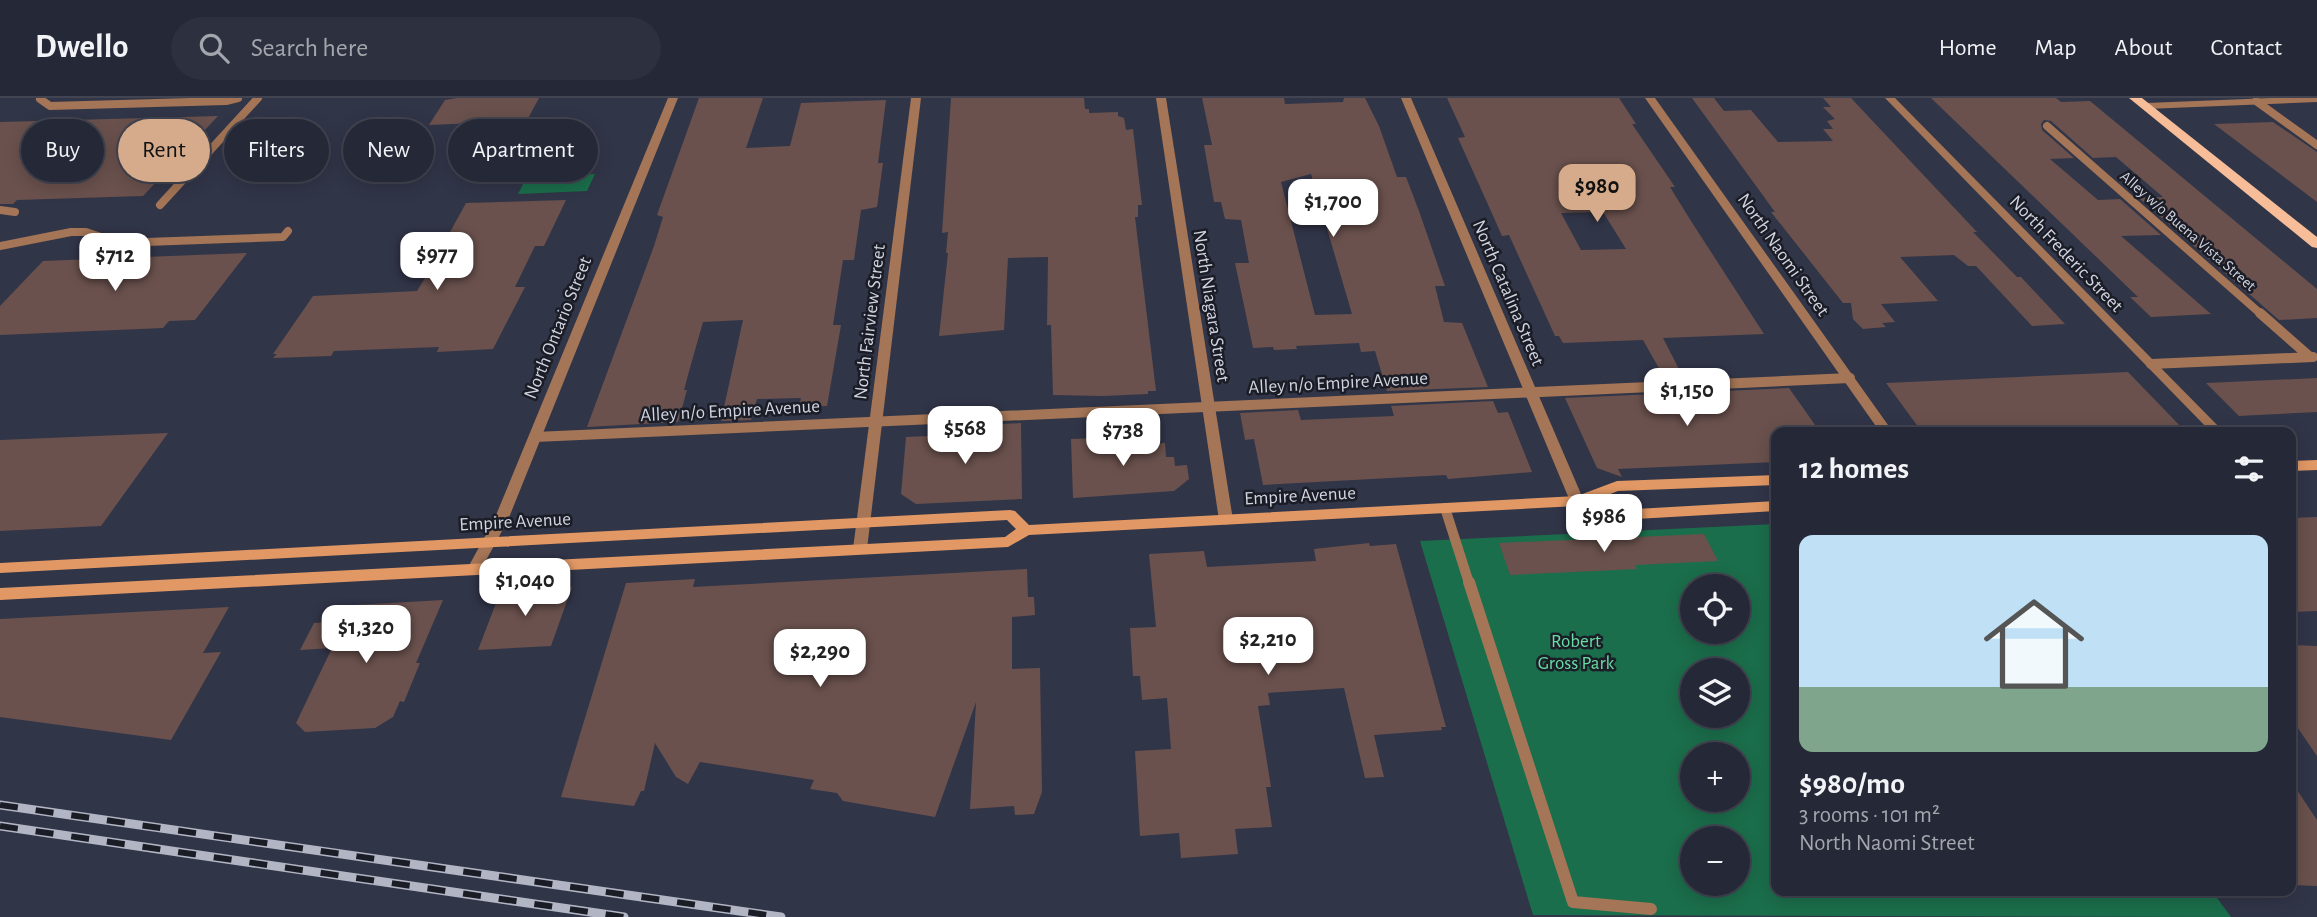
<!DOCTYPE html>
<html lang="en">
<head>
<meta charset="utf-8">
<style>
	body { margin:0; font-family:"Alegreya Sans",sans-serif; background:#2d303e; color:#f1f3f6; height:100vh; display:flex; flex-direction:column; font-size:26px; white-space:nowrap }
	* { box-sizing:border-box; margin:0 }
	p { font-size:23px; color:#a3a6ad }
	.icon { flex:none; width:38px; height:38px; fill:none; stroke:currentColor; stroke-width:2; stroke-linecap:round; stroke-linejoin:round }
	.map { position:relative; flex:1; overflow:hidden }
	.side { position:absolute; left:1771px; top:329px; width:525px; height:469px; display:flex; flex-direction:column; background:#252836; border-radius:14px; box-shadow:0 4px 18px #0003,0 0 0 2px #424451 }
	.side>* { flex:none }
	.hud { position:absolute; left:21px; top:21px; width:665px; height:63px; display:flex; gap:14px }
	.fabs { position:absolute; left:1680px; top:476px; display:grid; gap:14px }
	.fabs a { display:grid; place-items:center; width:70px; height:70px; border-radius:50%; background:#252836; box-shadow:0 4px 18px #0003,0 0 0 2px #424451; font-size:35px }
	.price { position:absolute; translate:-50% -60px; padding:0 16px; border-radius:14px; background:#fff; color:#222; font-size:23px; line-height:46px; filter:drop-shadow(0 2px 4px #0008) }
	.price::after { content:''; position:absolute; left:50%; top:42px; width:21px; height:16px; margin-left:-10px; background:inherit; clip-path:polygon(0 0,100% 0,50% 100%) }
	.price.active { background:#d6ab8b; color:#111 }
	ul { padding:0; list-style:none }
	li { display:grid; align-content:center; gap:14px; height:371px; padding:0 28px }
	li+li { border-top:2px solid #424451 }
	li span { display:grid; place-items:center; height:217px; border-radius:14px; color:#555 }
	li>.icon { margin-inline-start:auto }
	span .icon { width:126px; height:126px; fill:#fffc; stroke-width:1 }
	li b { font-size:30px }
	h2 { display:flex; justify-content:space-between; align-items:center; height:84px; padding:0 28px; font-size:30px }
	.tag { padding:0 24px; border-radius:32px; background:#252836; box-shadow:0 4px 18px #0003,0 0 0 2px #424451; font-size:24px; line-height:63px }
	.tag.active { background:#d6ab8b; color:#111 }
	header { display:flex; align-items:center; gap:42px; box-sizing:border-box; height:98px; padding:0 35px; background:#252836; border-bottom:2px solid #424451 }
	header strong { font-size:33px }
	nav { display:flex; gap:38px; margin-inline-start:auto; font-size:24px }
	.search { width:490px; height:63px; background:#2d303e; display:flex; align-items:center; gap:18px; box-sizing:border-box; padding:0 24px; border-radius:38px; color:#a3a6ad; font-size:26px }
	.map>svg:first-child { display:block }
</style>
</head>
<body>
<header>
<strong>Dwello</strong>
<div class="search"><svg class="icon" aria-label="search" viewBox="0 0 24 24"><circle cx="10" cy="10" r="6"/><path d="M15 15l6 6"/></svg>Search here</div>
<nav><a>Home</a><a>Map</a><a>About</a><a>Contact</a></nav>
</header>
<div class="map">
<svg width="2317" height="819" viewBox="0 0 2317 819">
	<rect width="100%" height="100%" fill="#313548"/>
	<g fill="#1b6e4b" fill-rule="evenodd">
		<path d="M595,76L587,93L518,96L527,78Z"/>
		<path d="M1776,426V793H2212L2231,819L1533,817L1420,443ZM1692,488H1738V534H1692ZM1692,572H1738V618H1692ZM1692,656H1738V702H1692ZM1692,740H1738V786H1692Z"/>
	</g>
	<g fill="#6a514d" fill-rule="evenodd">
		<path d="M457,0H539L517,41L466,43L476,25L429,27L445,2Z"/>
		<path d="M699,0H763L746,50L790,48L801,5L886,2L878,65H883L877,109L861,112L854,162H843L833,227H841L827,308L799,309L801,300L757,301L751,322L721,323L743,222L703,224L688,277L684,292H687L678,324L587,329L654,148L663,119L657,117Z"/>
		<path d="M951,0H1084L1085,11H1089V15L1118,14V18L1124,20L1126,32L1133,31L1142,107H1138V119H1135L1156,293H1148V296L1103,298L1053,297L1051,227H1047L1048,159L1008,160L1004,232L939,238L948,155H946L948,134L942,135Z"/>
		<path d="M1202,0H1284L1285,6L1343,4L1344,0H1365L1379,28L1397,79H1406L1419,113L1445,188H1435L1444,224L1462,225L1488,289L1387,293L1375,253L1361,254L1359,245L1296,248L1297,251L1274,252L1273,249L1253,250L1235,165H1249L1241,122L1225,121L1221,104H1214L1204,47H1212ZM1311,76L1352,216L1315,217L1281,84Z"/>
		<path d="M1447,0H1619L1636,26H1632L1675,89H1670L1691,123L1764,236L1663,240L1682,277L1665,281L1643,242L1563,245L1559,238H1555L1509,137L1502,138L1490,111L1458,40L1465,39ZM1603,114L1626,151L1581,152L1561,115Z"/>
		<path d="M1692,0H1714L1724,13L1751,12L1778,44L1833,43L1823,31H1833L1827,23L1835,21L1823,9H1831L1823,0H1851L1977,134H1973L2017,179H2021L2065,226L2032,228L1976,168H1968L1954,157L1900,159L1938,203L1881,206L1895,224L1882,225L1886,229L1863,231L1853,221L1851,205H1843L1771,114H1775Z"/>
		<path d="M1931,0H2056L2061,4L2090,3L2317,191V220L2279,222L2139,100L2163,99L2116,59L2093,60L2051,23L2044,22L2041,26L2042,32L2074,60L2050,61L2098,102L2120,101L2161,137L2121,138L2211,216L2151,219L2130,199H2138Z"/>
		<path d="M218,18L143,98L17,102L13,106H0V24Z"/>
		<path d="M2273,24L2317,54V104L2214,26Z"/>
		<path d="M566,102L544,148H535L515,189H525L493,251L437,254L439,249L334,253L331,258L273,260L277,256H273L313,198L417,193L425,180L433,179L458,135L449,136L466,105Z"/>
		<path d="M247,155L195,222L169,223L163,230L0,237V208L43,163Z"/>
		<path d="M2128,274L2186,334H1922L1886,285Z"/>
		<path d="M2317,280V314L2239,318L2206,285Z"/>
		<path d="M1789,290L1820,334H1776V364L1618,371L1622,379L1597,370L1565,300Z"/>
		<path d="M1493,303L1498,315L1508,314L1532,374L1448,381L1446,377L1263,387L1254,341L1245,342L1240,315L1298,312L1301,322L1394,318L1391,308Z"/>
		<path d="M1021,325L1022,401L916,406L901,396L906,339L974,336V327Z"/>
		<path d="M168,335L101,428L0,433V342Z"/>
		<path d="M1122,339L1123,347L1165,345L1166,359H1174L1175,368L1187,367L1189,381L1174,393L1073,400L1071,341Z"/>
		<path d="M2317,419V513L2291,514V420Z"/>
		<path d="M1704,436L1718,463L1635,467L1637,471L1510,477L1499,445Z"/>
		<path d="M1369,445L1370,448L1396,446L1446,629H1441L1442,632L1374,637L1384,679L1365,680L1344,590L1268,595L1270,607L1258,608L1271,689H1266L1272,729L1235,731L1238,756L1181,760L1179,735L1140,738L1135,653L1171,651L1167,600L1142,602L1140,578H1133L1130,530L1156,529L1149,456L1204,453L1207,469L1316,463L1314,451Z"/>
		<path d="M1027,471L1028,499H1034L1035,517L1012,519V571L1040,570L1042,694L1034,716L1015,717L1014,708L970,711L976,604L935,719L843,703L837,695L810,691L814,682L700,664L688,686L676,679L655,645L644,693H641L634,708L561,699L626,485L695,481L693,489Z"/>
		<path d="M572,489L551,548L478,552L501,492Z"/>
		<path d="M443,502L416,565H420L404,604L400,603L393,619L375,630L305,634L296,625L332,550L300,552L314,525L345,523L354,507Z"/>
		<path d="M229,509L203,555L221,554L171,642L0,619V521Z"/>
		<path d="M2291,547L2317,548V658L2291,620Z"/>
		<path d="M2291,683L2317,722V788L2291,787Z"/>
	</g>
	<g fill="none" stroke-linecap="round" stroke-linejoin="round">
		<g stroke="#a47556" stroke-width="8">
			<path d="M40,1L50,8L226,3L238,0"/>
			<path d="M2256,3L2317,47"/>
			<path d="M2047,28L2262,217"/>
			<path d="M160,107L258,0"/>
			<path d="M0,112L15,114"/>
			<path d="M0,148L71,134H86L119,145L283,139L288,133"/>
		</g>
		<g stroke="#a47556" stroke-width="10">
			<path d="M2260,215L2310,259"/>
			<path d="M2151,266L2313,259"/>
			<path d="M535,339L1850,280"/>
			<path d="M1445,410L1469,485"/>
		</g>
		<path stroke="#a47556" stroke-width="12" d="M1469,484L1573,804L1651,811"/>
		<g fill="#a47556" fill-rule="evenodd">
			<path d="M668,0H678L508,422L478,477H468L466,473L494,422Z"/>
			<path d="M911,0H921L867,451L865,455H855L853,451Z"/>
			<path d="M1156,0H1166L1233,422L1226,427L1219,422Z"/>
			<path d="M1401,0H1411L1584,403L1582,406L1577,408L1570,403Z"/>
			<path d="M1645,0H1655L1893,334H1880Z"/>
			<path d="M1885,0H1895L2224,334H2211Z"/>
			<path d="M2271,0H2317V4L2146,11L2141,8L2146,5Z"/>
		</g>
		<g fill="#e19865" fill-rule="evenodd">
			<path d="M2317,362V372L2291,373V363Z"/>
			<path d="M1776,377V387L1618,393L1595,402L1636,411L1776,403V413L1636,421L1577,408L1029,437L1008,449L0,502V490L1005,439L1016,431L1007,422L0,475V465L1010,412L1015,413L1029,427L1577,398L1617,383Z"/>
		</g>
		<path fill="#f7bd98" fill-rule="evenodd" d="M2129,0H2142L2317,139V150L2312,149Z"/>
		<defs>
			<g id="rail">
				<path d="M0,707L781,819"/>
				<path d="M0,728L624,819"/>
			</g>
		</defs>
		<use href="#rail" stroke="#b2b5c3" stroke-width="9"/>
		<use href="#rail" stroke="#1b1d26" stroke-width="6" stroke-dasharray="18" stroke-linecap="butt"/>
	</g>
	<g text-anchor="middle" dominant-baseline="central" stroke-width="5" stroke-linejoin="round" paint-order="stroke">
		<g font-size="16" fill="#d1d4e0" stroke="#1b1d26">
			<text transform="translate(2188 133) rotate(41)">Alley w/o Buena Vista Street</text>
		</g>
		<g font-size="19" fill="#d1d4e0" stroke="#1b1d26">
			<text transform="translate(2066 156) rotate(46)">North Frederic Street</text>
			<text transform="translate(1783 157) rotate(55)">North Naomi Street</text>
			<text transform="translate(1508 195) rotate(67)">North Catalina Street</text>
			<text transform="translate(1211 208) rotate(81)">North Niagara Street</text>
			<text transform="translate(870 224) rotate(-83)">North Fairview Street</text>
			<text transform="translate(558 230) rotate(-68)">North Ontario Street</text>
			<text transform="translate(1338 285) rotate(-3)">Alley n/o Empire Avenue</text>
			<text transform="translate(730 313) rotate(-3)">Alley n/o Empire Avenue</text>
			<text transform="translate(1300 398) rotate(-3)">Empire Avenue</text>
			<text transform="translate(515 424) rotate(-3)">Empire Avenue</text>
		</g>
		<g font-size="19" fill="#68dca4" stroke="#1b1d26">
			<text x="1576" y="543">Robert<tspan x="1576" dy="22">Gross Park</tspan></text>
		</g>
	</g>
</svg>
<div class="fabs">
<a><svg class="icon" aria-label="locate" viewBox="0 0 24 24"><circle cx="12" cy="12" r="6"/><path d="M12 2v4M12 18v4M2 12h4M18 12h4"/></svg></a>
<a><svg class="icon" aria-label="layers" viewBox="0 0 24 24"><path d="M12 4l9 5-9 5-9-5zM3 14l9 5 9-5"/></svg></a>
<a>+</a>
<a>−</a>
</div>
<b class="price active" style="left:1597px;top:126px">$980</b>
<b class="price" style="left:1333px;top:141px">$1,700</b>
<b class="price" style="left:437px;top:194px">$977</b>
<b class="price" style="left:115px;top:195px">$712</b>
<b class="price" style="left:1687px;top:330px">$1,150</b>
<b class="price" style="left:965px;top:368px">$568</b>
<b class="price" style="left:1123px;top:370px">$738</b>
<b class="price" style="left:1604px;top:456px">$986</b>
<b class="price" style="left:525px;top:520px">$1,040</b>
<b class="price" style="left:366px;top:567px">$1,320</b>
<b class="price" style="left:1268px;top:579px">$2,210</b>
<b class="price" style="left:820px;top:591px">$2,290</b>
<div class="hud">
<a class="tag">Buy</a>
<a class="tag active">Rent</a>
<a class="tag">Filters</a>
<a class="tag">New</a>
<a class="tag">Apartment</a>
</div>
<section class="side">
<h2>12 homes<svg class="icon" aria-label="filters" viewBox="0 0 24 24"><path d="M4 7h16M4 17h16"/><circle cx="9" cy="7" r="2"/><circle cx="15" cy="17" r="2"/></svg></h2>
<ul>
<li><span style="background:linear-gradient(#bfe0f5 70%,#7fa58c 0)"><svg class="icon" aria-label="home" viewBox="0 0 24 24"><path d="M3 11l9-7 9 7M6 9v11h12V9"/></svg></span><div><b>$980/mo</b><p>3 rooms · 101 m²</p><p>North Naomi Street</p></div></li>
</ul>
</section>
</div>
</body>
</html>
